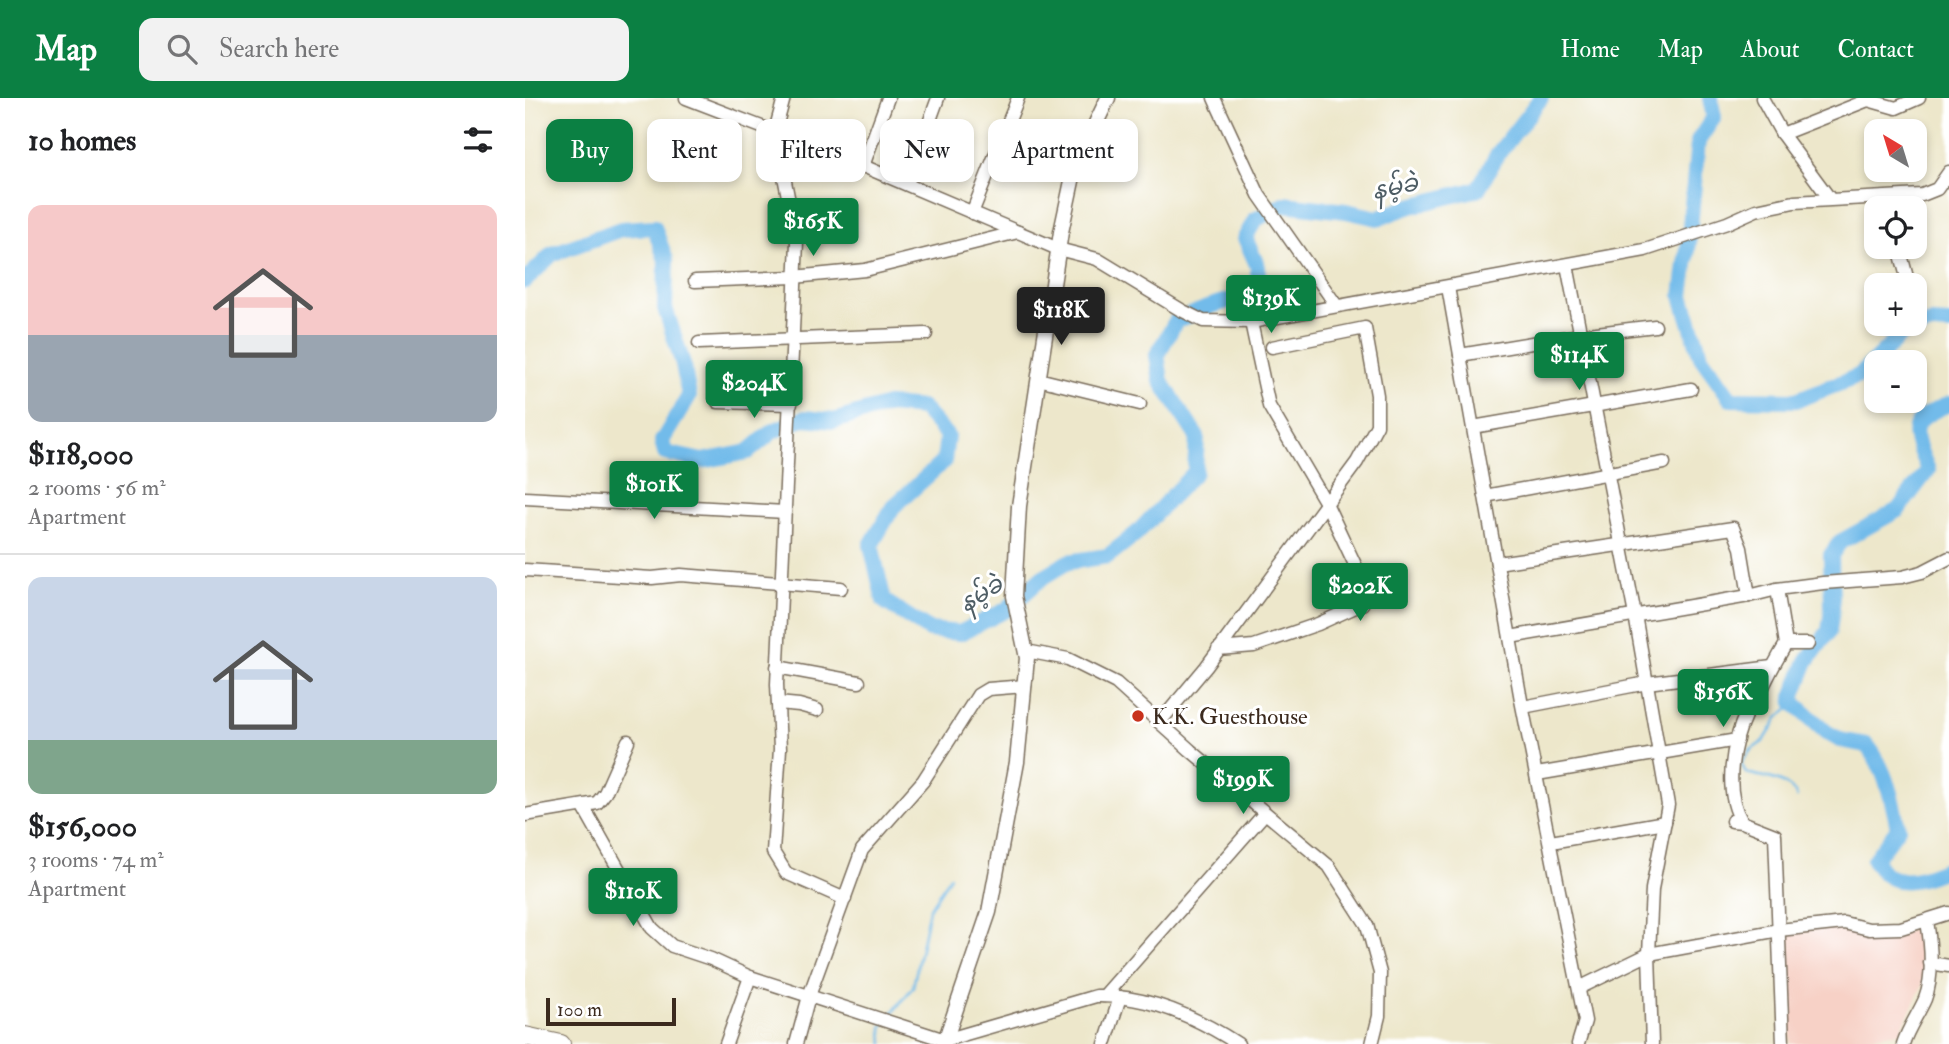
<!DOCTYPE html>
<html lang="en">
<head>
<meta charset="utf-8">
<style>
	body { margin:0; font-family:"IM FELL Double Pica","Noto Sans Myanmar",serif; background:#f2f2f2; color:#202124; height:100vh; display:flex; flex-direction:column; font-size:26px; white-space:nowrap }
	* { box-sizing:border-box; margin:0 }
	p { font-size:23px; color:#757577 }
	.icon { flex:none; width:38px; height:38px; fill:none; stroke:currentColor; stroke-width:2; stroke-linecap:round; stroke-linejoin:round }
	.map { position:relative; flex:1; overflow:hidden }
	.drawer { display:flex; flex-direction:column; background:#fff; width:525px }
	.drawer>* { flex:none }
	.banner { position:absolute; left:21px; top:21px; width:665px; height:63px; display:flex; gap:14px }
	.needle { width:46px; rotate:322deg }
	.tools { position:absolute; left:1339px; top:21px; display:grid; gap:14px }
	.tools a { display:grid; place-items:center; width:63px; height:63px; border-radius:14px; background:#fff; box-shadow:0 4px 10px #0003; font-size:35px }
	.scale { position:absolute; left:21px; bottom:18px; width:130px; box-sizing:border-box; padding-left:7px; border:4px solid #3b2a1e; border-top:0; font-size:19px; line-height:24px; white-space:nowrap; color:#3b2a1e; -webkit-text-stroke:5px #fff; paint-order:stroke }
	.price { position:absolute; translate:-50% -60px; padding:0 16px; border-radius:7px; background:#0b8043; color:#fff; font-size:23px; line-height:46px; filter:drop-shadow(0 2px 4px #0008) }
	.price::after { content:''; position:absolute; left:50%; top:42px; width:21px; height:16px; margin-left:-10px; background:inherit; clip-path:polygon(0 0,100% 0,50% 100%) }
	.price.current { background:#222; color:#fff }
	ul { padding:0; list-style:none }
	li { display:grid; align-content:center; gap:14px; height:371px; padding:0 28px }
	li+li { border-top:2px solid #e0e0e0 }
	li span { display:grid; place-items:center; height:217px; border-radius:14px; color:#555 }
	li>.icon { margin-inline-start:auto }
	span .icon { width:126px; height:126px; fill:#fffc; stroke-width:1 }
	li b { font-size:30px }
	h2 { display:flex; justify-content:space-between; align-items:center; height:84px; padding:0 28px; font-size:30px }
	.tag { padding:0 24px; border-radius:14px; background:#fff; box-shadow:0 4px 10px #0003; font-size:24px; line-height:63px }
	.tag.current { background:#0b8043; color:#fff }
	header { display:flex; align-items:center; gap:42px; box-sizing:border-box; height:98px; padding:0 35px; background:#0b8043; color:#fff }
	header strong { font-size:33px }
	nav { display:flex; gap:38px; margin-inline-start:auto; font-size:24px }
	.search { width:490px; height:63px; background:#f2f2f2; display:flex; align-items:center; gap:18px; box-sizing:border-box; padding:0 24px; border-radius:14px; color:#757577; font-size:26px }
	main { display:flex; flex:1; min-height:0 }
	.map>svg:first-child { display:block }
</style>
</head>
<body>
<header>
<strong>Map</strong>
<div class="search"><svg class="icon" aria-label="search" viewBox="0 0 24 24"><circle cx="10" cy="10" r="6"/><path d="M15 15l6 6"/></svg>Search here</div>
<nav><a>Home</a><a>Map</a><a>About</a><a>Contact</a></nav>
</header>
<main>
<section class="drawer">
<h2>10 homes<svg class="icon" aria-label="filters" viewBox="0 0 24 24"><path d="M4 7h16M4 17h16"/><circle cx="9" cy="7" r="2"/><circle cx="15" cy="17" r="2"/></svg></h2>
<ul>
<li><span style="background:linear-gradient(#f6c9c9 60%,#9aa5b1 0)"><svg class="icon" aria-label="home" viewBox="0 0 24 24"><path d="M3 11l9-7 9 7M6 9v11h12V9"/></svg></span><div><b>$118,000</b><p>2 rooms · 56 m²</p><p>Apartment</p></div></li>
<li><span style="background:linear-gradient(#c9d6e8 75%,#7fa58c 0)"><svg class="icon" aria-label="home" viewBox="0 0 24 24"><path d="M3 11l9-7 9 7M6 9v11h12V9"/></svg></span><div><b>$156,000</b><p>3 rooms · 74 m²</p><p>Apartment</p></div></li>
</ul>
</section>
<div class="map">
<svg width="1424" height="946" viewBox="0 0 1424 946">
	<rect width="100%" height="100%" fill="#fff"/>
	<filter id="ink" filterUnits="userSpaceOnUse"><feTurbulence type="fractalNoise" baseFrequency=".0143" numOctaves="2"/><feDisplacementMap in="SourceGraphic" scale="14" xChannelSelector="R" yChannelSelector="G"/><feConvolveMatrix kernelMatrix="1 2 1 2 8 2 1 2 1" color-interpolation-filters="sRGB"/></filter>
	<filter id="wash" filterUnits="userSpaceOnUse"><feTurbulence type="fractalNoise" baseFrequency=".00686" numOctaves="4" result="noise"/><feDisplacementMap in="SourceGraphic" scale="28" xChannelSelector="R" yChannelSelector="G"/><feGaussianBlur stdDeviation="1.57" result="paint"/><feColorMatrix in="noise" values="0 0 0 0 0 0 0 0 0 0 0 0 0 0 0 0 0 1.4 0 .05"/><feComposite in="paint" operator="in"/></filter>
	<g filter="url(#wash)">
		<rect width="100%" height="100%" fill="#ede7cb"/>
		<path fill="#f7d1c6" d="M1304,828L1346,835L1398,832L1403,853L1397,888L1375,934L1299,946H1266L1260,834Z"/>
		<g fill="none" stroke-linecap="round" stroke-linejoin="round">
			<g stroke="#72bbea" stroke-width="2.5">
				<path d="M1269,605L1253,620L1239,643L1226,652L1216,665L1221,675C1238,679 1265,681 1272,699"/>
				<path d="M363,920L388,889L404,811L425,778"/>
				<path d="M358,946L357,930L360,926"/>
			</g>
			<g stroke="#72bbea" stroke-width="16">
				<path d="M1165,129L1173,43L1189,19L1185,0"/>
				<path d="M1164,143L1157,198L1176,259L1206,301L1271,302L1334,278L1377,236L1406,225L1424,226"/>
				<path d="M0,183L27,156L96,131L129,129L141,162L140,210L158,266L164,298L137,343L140,355L177,363L223,354L248,333L280,320L309,323L363,307L397,310L422,338L419,363L368,409L346,447L359,503L404,532L435,535L481,512L518,479L543,464L583,458L612,435L670,374L672,339L636,283L632,257L651,223L689,207L733,194V169L720,140L730,122L759,106L821,113L853,120L886,108L953,91L972,57L1016,0"/>
				<path d="M1424,306C1379,325 1387,333 1403,372L1373,412L1315,444L1306,457L1307,510L1304,533L1282,563L1268,599L1269,605L1301,634L1315,642L1342,647C1361,671 1367,701 1373,730L1349,762C1352,766 1356,773 1360,776C1378,790 1406,778 1424,770"/>
			</g>
		</g>
	</g>
	<g filter="url(#ink)">
		<g fill="none" stroke-linecap="round" stroke-linejoin="round">
			<defs>
				<g id="minor">
					<path d="M161,0L338,68L533,151L572,161L656,212L678,223L726,224L1120,152L1202,125L1231,112L1269,104L1397,97L1412,91L1424,74"/>
					<path d="M259,0L250,33L272,144L252,586L255,651L248,754L261,775L320,801"/>
					<path d="M689,0L734,97L811,207"/>
					<path d="M1237,0L1257,36L1305,101"/>
					<path d="M1257,36L1343,2L1371,10L1394,0"/>
					<path d="M338,68L363,0"/>
					<path d="M382,86L413,0"/>
					<path d="M447,115L493,0"/>
					<path d="M1374,149L1384,187"/>
					<path d="M1042,167L1110,517L1143,707L1127,791L1124,856L1127,946"/>
					<path d="M170,183L269,179L340,172L493,134"/>
					<path d="M923,189L996,602L1060,923L1053,946"/>
					<path d="M174,245L401,236"/>
					<path d="M935,257L1055,237L1130,228"/>
					<path d="M513,281L615,306"/>
					<path d="M193,304L266,306"/>
					<path d="M948,329L1166,291"/>
					<path d="M960,398L1139,365"/>
					<path d="M0,400L260,414"/>
					<path d="M972,465L1208,430L1216,450L1224,498"/>
					<path d="M0,472L127,480L156,477L316,490"/>
					<path d="M985,539L1224,498L1252,491L1298,485L1377,479L1397,474L1424,460"/>
					<path d="M1261,546H1283"/>
					<path d="M693,551L729,548L793,526L837,506L841,499L833,473L801,405L744,308L726,224"/>
					<path d="M501,553L543,561L591,585L665,652L804,768L842,827L855,875L854,918L847,946"/>
					<path d="M252,569L334,584"/>
					<path d="M253,605L274,607L292,612"/>
					<path d="M998,609L1122,585L1247,569"/>
					<path d="M635,624L681,569L832,364L852,327V297L840,230L747,249"/>
					<path d="M1012,676L1212,642"/>
					<path d="M58,708L127,830L147,848L186,861L225,879L420,942L571,898C622,897 670,918 713,946"/>
					<path d="M0,717L72,705L80,695L103,643"/>
					<path d="M1207,723L1217,724L1250,737L1258,946"/>
					<path d="M1217,724C1198,693 1207,645 1222,613C1226,606 1231,602 1235,595C1243,578 1251,562 1261,546L1252,491"/>
					<path d="M1026,744L1140,724"/>
					<path d="M1405,865L1424,868"/>
					<path d="M1054,890L1124,856L1254,832L1319,825L1344,831L1376,830L1424,815"/>
					<path d="M579,898L740,715"/>
					<path d="M201,946L225,879"/>
					<path d="M271,946L284,898L337,752L398,683L453,597L463,591L500,588"/>
					<path d="M580,946L595,899"/>
					<path d="M1378,946C1383,930 1393,917 1400,901C1409,878 1406,847 1402,823"/>
				</g>
				<path id="major" d="M419,946L464,814L492,664L502,560L489,498L494,408L536,134L550,69L583,0"/>
				<path id="highway" d="M0,938L36,946"/>
			</defs>
			<use href="#minor" stroke="#796c5b" stroke-width="15"/>
			<use href="#major" stroke="#796c5b" stroke-width="17"/>
			<use href="#highway" stroke="#796c5b" stroke-width="20"/>
			<use href="#minor" stroke="#fff" stroke-width="12"/>
			<use href="#major" stroke="#fff" stroke-width="14"/>
			<use href="#highway" stroke="#fff" stroke-width="18"/>
		</g>
	</g>
	<circle fill="#c8321e" stroke="#fff" stroke-width="2.5" cx="613" cy="618" r="7"/>
	<g text-anchor="middle" dominant-baseline="central" stroke-width="6" stroke-linejoin="round" paint-order="stroke">
		<g font-size="23" fill="#3b2a1e" stroke="#fff" text-anchor="start">
			<text x="627" y="618">K.K. Guesthouse</text>
		</g>
		<g font-size="24" font-style="italic" fill="#4e5d65" stroke="#fff">
			<text transform="translate(870 89) rotate(-12)">နမ့်ခဲ</text>
			<text transform="translate(456 496) rotate(-32)">နမ့်ခဲ</text>
		</g>
	</g>
</svg>
<div class="tools">
<a><svg class="needle" viewBox="-14 -14 28 28"><path d="M0-13l5 13h-10z" fill="#e53935"/><path d="M0 13l5-13h-10z" fill="#757577"/></svg></a>
<a><svg class="icon" aria-label="locate" viewBox="0 0 24 24"><circle cx="12" cy="12" r="6"/><path d="M12 2v4M12 18v4M2 12h4M18 12h4"/></svg></a>
<a>+</a>
<a>−</a>
</div>
<div class="scale">100 m</div>
<b class="price" style="left:288px;top:160px">$165K</b>
<b class="price" style="left:746px;top:237px">$139K</b>
<b class="price current" style="left:536px;top:249px">$118K</b>
<b class="price" style="left:1054px;top:294px">$114K</b>
<b class="price" style="left:229px;top:322px">$204K</b>
<b class="price" style="left:129px;top:423px">$101K</b>
<b class="price" style="left:835px;top:525px">$202K</b>
<b class="price" style="left:1198px;top:631px">$156K</b>
<b class="price" style="left:718px;top:718px">$199K</b>
<b class="price" style="left:108px;top:830px">$110K</b>
<div class="banner">
<a class="tag current">Buy</a>
<a class="tag">Rent</a>
<a class="tag">Filters</a>
<a class="tag">New</a>
<a class="tag">Apartment</a>
</div>
</div>
</main>
</body>
</html>
